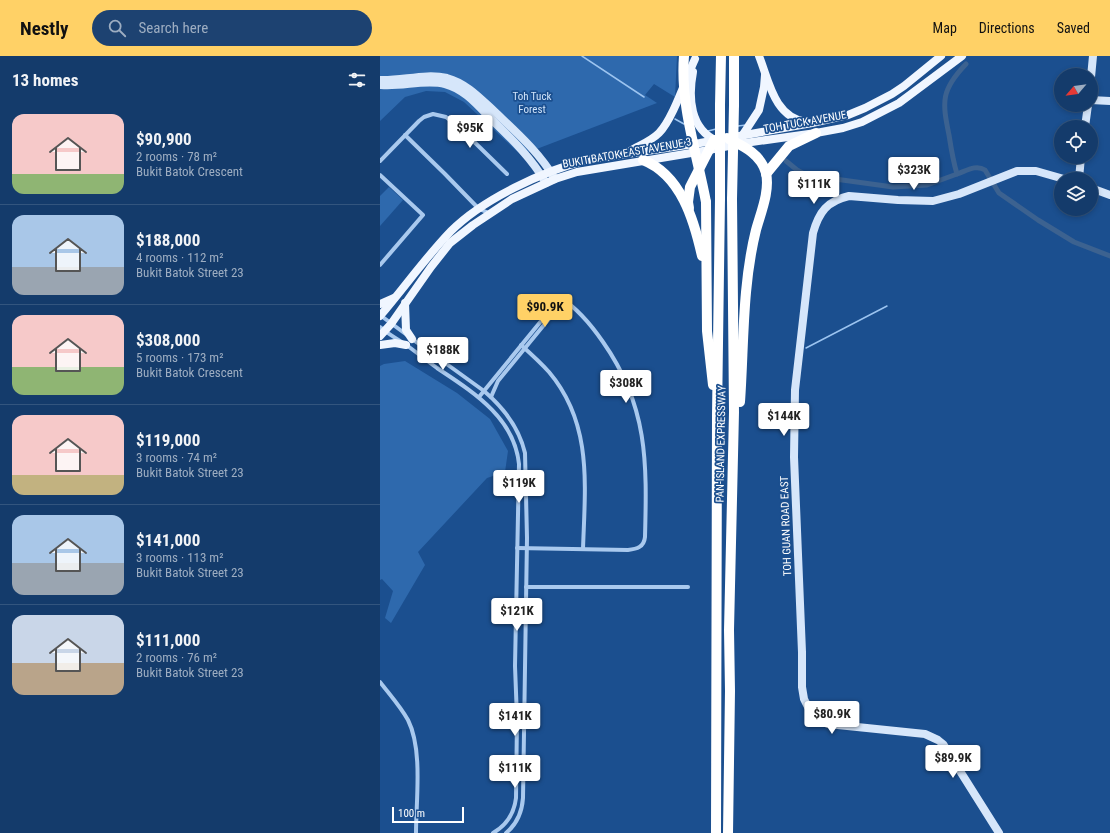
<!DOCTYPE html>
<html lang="en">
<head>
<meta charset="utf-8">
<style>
	body { margin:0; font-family:"Roboto Condensed",sans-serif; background:#1d4271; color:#f1f3f6; height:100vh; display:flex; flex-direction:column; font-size:15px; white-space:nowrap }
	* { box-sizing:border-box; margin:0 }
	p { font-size:13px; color:#9dadc1 }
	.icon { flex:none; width:22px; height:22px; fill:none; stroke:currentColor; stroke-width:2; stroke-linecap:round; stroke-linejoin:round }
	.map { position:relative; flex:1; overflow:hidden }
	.panel { display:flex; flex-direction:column; background:#143b6b; width:380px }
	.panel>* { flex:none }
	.needle { width:26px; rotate:241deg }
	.controls { position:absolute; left:674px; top:12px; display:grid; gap:8px }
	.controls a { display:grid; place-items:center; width:44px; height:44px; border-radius:50%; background:#143b6b; box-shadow:0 2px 6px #0003,0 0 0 1px #33557e; font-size:20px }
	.scale { position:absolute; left:12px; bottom:10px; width:72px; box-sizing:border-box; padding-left:4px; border:2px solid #fff; border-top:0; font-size:11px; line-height:14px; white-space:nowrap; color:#fff; -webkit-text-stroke:3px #1b4f8f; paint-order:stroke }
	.price { position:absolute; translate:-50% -34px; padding:0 9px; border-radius:4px; background:#fff; color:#222; font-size:13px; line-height:26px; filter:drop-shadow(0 1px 2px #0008) }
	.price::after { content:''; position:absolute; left:50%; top:24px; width:12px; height:9px; margin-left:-6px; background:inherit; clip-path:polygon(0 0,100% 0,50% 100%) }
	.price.active { background:#ffd166; color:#111 }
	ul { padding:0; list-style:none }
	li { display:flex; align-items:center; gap:12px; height:100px; padding:0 12px }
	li+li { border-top:1px solid #33557e }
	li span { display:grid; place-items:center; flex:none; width:112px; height:80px; border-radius:12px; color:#555 }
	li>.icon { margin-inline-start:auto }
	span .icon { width:48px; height:48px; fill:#fffc; stroke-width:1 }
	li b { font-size:17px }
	h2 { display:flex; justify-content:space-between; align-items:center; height:48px; padding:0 12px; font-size:17px }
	header { display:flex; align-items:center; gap:24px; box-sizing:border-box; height:56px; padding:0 20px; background:#ffd166; color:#111 }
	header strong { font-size:19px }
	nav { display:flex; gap:22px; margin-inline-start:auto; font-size:14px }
	.search { width:280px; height:36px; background:#1d4271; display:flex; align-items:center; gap:10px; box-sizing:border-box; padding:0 14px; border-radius:22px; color:#9dadc1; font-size:15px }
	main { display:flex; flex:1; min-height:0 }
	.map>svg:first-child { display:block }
</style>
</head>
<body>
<header>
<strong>Nestly</strong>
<div class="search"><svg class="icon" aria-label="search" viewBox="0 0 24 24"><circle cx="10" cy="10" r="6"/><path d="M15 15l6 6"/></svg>Search here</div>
<nav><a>Map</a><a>Directions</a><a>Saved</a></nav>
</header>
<main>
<section class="panel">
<h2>13 homes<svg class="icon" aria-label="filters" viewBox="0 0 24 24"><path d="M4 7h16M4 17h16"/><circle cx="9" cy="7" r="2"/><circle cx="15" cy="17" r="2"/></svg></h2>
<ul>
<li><span style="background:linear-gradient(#f6c9c9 75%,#8fb573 0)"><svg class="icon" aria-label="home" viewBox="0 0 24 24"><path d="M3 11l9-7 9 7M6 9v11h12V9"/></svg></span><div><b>$90,900</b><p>2 rooms · 78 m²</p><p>Bukit Batok Crescent</p></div></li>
<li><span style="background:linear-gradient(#a9c7e8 65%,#9aa5b1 0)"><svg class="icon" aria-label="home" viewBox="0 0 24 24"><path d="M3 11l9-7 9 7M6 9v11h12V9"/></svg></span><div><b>$188,000</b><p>4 rooms · 112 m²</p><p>Bukit Batok Street 23</p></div></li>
<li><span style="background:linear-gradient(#f6c9c9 65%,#8fb573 0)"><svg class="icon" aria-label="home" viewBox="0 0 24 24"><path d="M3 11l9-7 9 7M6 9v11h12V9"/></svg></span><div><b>$308,000</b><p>5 rooms · 173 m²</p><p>Bukit Batok Crescent</p></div></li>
<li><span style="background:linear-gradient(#f6c9c9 75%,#c2b280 0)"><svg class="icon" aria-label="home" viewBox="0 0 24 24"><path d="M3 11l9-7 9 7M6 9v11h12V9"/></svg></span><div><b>$119,000</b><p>3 rooms · 74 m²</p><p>Bukit Batok Street 23</p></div></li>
<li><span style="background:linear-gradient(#a9c7e8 60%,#9aa5b1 0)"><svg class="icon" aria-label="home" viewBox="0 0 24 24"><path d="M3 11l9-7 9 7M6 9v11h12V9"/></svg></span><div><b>$141,000</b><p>3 rooms · 113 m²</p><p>Bukit Batok Street 23</p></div></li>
<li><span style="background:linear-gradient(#c9d6e8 60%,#b9a48a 0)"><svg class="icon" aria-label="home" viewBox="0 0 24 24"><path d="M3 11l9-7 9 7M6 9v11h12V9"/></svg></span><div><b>$111,000</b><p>2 rooms · 76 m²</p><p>Bukit Batok Street 23</p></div></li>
</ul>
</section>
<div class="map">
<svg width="730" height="777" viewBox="0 0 730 777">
	<rect width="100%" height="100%" fill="#1b4f8f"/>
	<g fill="#2e69ad">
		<path d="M0,0H297L295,41L274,28L265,39L277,47L141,99L84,46L65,36L46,35L25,41L0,65Z"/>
		<path d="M9,131L23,144L0,170V140Z"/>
		<path d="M25,305L77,337L110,363L128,395L125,416L107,422L38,496L45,509L11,567L5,562L13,535L2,523L0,524V310L4,308Z"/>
	</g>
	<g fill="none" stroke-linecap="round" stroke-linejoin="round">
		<g stroke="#9cc4f0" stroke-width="1.5">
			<path d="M202,0L264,41"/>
			<path d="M295,63L304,68"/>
			<path d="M358,70L366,69"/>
			<path d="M328,75L336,73"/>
			<path d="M426,292L507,250"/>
		</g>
		<g stroke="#3c6290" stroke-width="5">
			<path d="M586,8C561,34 562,45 569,79C571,92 573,105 577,118C586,115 596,108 605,114L619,137L658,164L694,186L730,200"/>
			<path d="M406,105L417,114L426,119L513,131L547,129L577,118"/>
		</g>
		<g stroke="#a9c9ee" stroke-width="4">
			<path d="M25,79L65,118L99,153L109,157"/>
			<path d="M0,105L39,65L44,61L53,58L66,61L82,74L127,118"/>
			<path d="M0,119L43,159L0,209"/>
			<path d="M0,259L27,279"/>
			<path d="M0,271C8,278 17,283 25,288C36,296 46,304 57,312C93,336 134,361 139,408L135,610L137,662L136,742C134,758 127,769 113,777"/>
			<path d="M32,283L104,335C124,352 139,371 145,397L147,482L143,742C142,756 137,768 126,777"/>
			<path d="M141,289C150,297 160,306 169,316C213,368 205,430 203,493"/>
			<path d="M99,341L175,248L181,242C198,253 212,270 223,286C268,350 267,406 265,481C264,491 257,493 248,494L137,492"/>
			<path d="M111,341L118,325L177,253L185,245"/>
			<path d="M146,531H308"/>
			<path d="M0,626C10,639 20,650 28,664C43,694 36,744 36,777"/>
		</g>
		<g stroke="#d6e6fa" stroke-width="8">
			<path d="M711,21L713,0"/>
			<path d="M0,24C22,25 45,17 67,22C86,27 100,42 114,55C136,76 159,96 175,123"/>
			<path d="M1,29C22,31 45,23 65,28C85,33 99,51 113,65C133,84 152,103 166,127"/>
			<path d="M711,44L730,45"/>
			<path d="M705,71L708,49"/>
			<path d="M699,123L701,101"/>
			<path d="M711,132L730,139"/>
			<path d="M619,777L563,688L558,684L545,678L448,668L441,665L428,651L424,643L422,631V596L414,401L415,334L433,177C439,156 447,145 469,140L518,144L553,145L579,138L637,115H656L684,123"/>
		</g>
		<g stroke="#f0f6ff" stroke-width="8">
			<path d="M379,0C389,25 394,61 426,66"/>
			<path d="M313,16C308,42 310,73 337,85"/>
			<path d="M362,80L379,54L384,31L385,19"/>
			<path d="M250,95C260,89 271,85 279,77C293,63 306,22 315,3"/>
			<path d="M25,247L26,274L32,283"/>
			<path d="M0,248L14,242"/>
			<path d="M0,260C24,232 45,202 71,175C103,143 163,115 207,104L320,87L432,67L468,59L485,52L512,38L524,30L561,0"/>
			<path d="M0,280L11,268L51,211L70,187L93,169L132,143L175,123L197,116L329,94L358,88L436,77L463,72L482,66L519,47L582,0"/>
			<path d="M0,289L15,287L26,289"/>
		</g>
		<g stroke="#fff" stroke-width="10">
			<path d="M340,49L341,0"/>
			<path d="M354,49V0"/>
			<path d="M347,82C363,90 381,98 386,117C390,135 381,156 376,174C362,230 364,289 360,346"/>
			<path d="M263,104C301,119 314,164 322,200"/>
			<path d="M386,118L409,90L436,77"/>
			<path d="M326,146L327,275L333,329"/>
			<path d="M309,152L308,146L310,131L334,84"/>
			<path d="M336,777L337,359L340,143"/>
			<path d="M348,777L350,635L349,574L354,356L352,143"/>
		</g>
		<g stroke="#fff" stroke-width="10">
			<path d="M304,0C300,49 317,98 326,146"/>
			<path d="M340,143V49"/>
			<path d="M352,143L354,49"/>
		</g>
	</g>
	<g text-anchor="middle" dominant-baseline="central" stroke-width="3.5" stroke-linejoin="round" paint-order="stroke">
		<g font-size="11" fill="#cfe3fa" stroke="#1b4f8f">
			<text x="152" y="40">Toh Tuck<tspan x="152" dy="13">Forest</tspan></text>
		</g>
		<g font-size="11" fill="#fff" stroke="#1b4f8f">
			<text transform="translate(425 66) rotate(-10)">TOH TUCK AVENUE</text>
			<text transform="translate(247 97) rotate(-10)">BUKIT BATOK EAST AVENUE 3</text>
			<text transform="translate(341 388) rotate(-89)">PAN-ISLAND EXPRESSWAY</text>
			<text transform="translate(406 470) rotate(-92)">TOH GUAN ROAD EAST</text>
		</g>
	</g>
</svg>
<div class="controls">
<a><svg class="needle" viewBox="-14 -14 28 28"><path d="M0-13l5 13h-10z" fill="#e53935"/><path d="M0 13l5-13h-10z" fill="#9dadc1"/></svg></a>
<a><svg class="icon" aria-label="locate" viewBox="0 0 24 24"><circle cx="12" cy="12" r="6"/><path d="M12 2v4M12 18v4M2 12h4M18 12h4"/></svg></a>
<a><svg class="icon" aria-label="layers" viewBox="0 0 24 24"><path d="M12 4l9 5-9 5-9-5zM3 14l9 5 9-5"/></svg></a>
</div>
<div class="scale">100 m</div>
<b class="price" style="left:90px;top:93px">$95K</b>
<b class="price" style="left:534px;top:135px">$323K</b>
<b class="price" style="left:434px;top:149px">$111K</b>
<b class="price active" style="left:165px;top:272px">$90.9K</b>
<b class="price" style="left:63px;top:315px">$188K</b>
<b class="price" style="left:246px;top:348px">$308K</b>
<b class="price" style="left:404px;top:381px">$144K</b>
<b class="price" style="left:139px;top:448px">$119K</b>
<b class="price" style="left:137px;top:576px">$121K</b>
<b class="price" style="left:452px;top:679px">$80.9K</b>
<b class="price" style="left:135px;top:681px">$141K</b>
<b class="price" style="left:573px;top:723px">$89.9K</b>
<b class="price" style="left:135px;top:733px">$111K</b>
</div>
</main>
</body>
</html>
